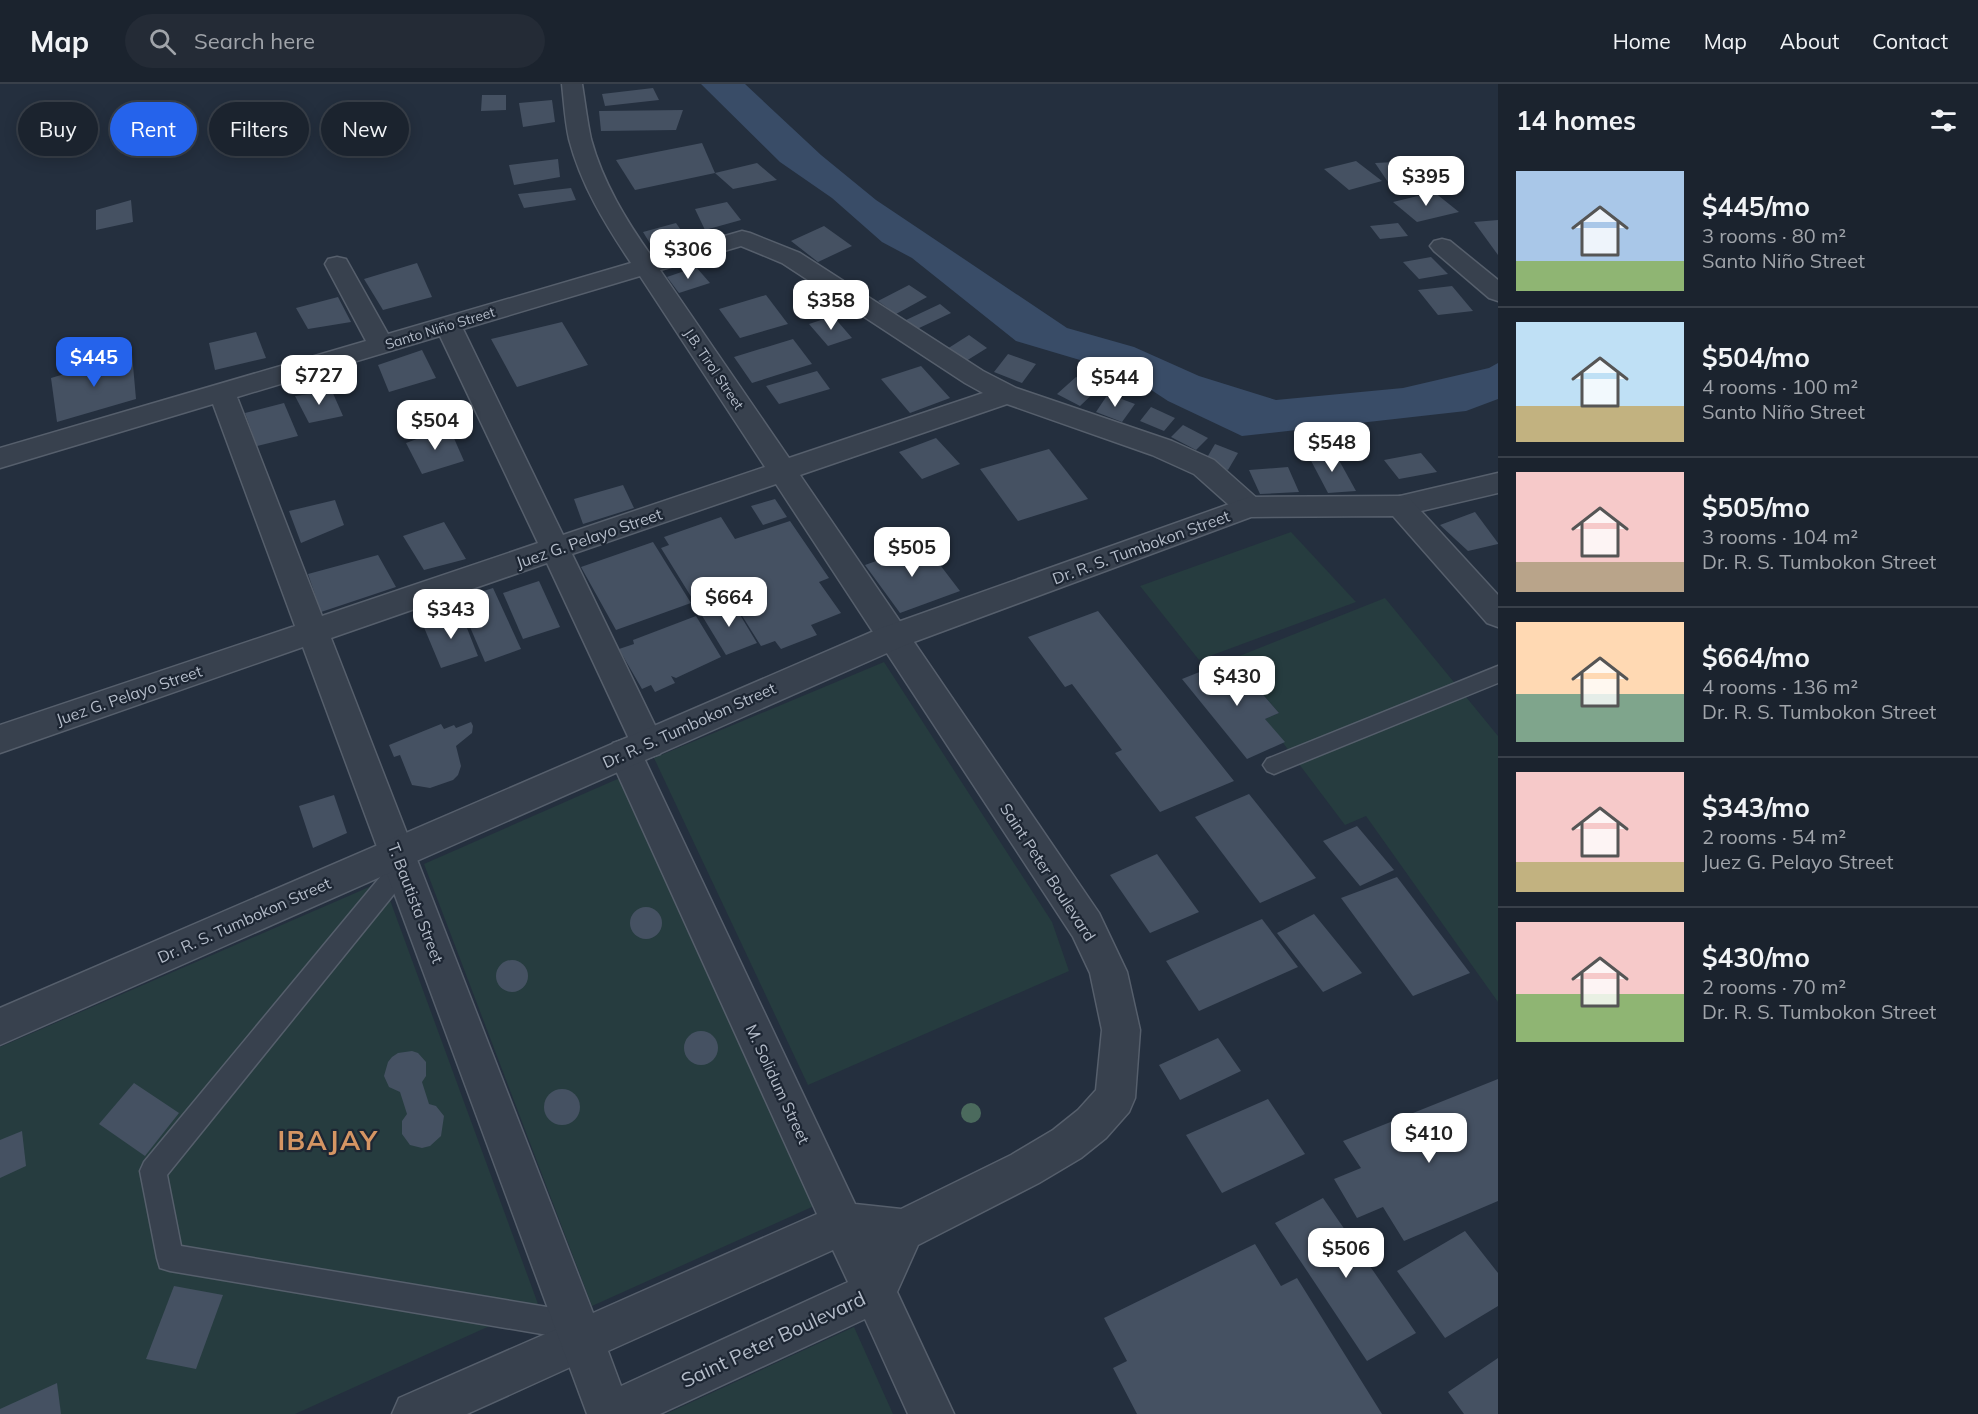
<!DOCTYPE html>
<html lang="en">
<head>
<meta charset="utf-8">
<style>
	body { margin:0; font-family:Mulish,sans-serif; background:#242b36; color:#f1f3f6; height:100vh; display:flex; flex-direction:column; font-size:22px; white-space:nowrap }
	* { box-sizing:border-box; margin:0 }
	p { font-size:20px; color:#a0a4aa }
	.icon { flex:none; width:33px; height:33px; fill:none; stroke:currentColor; stroke-width:2; stroke-linecap:round; stroke-linejoin:round }
	.map { position:relative; flex:1; overflow:hidden }
	.panel { display:flex; flex-direction:column; background:#1b232e; width:480px }
	.panel>* { flex:none }
	.top-card { position:absolute; left:18px; top:18px; width:570px; height:54px; display:flex; gap:12px }
	.price { position:absolute; translate:-50% -51px; padding:0 14px; border-radius:12px; background:#fff; color:#222; font-size:20px; line-height:39px; filter:drop-shadow(0 2px 3px #0008) }
	.price::after { content:''; position:absolute; left:50%; top:36px; width:18px; height:14px; margin-left:-9px; background:inherit; clip-path:polygon(0 0,100% 0,50% 100%) }
	.price.active { background:#2563eb; color:#fff }
	ul { padding:0; list-style:none }
	li { display:flex; align-items:center; gap:18px; height:150px; padding:0 18px }
	li+li { border-top:2px solid #39404a }
	li span { display:grid; place-items:center; flex:none; width:168px; height:120px; border-radius:0px; color:#555 }
	li>.icon { margin-inline-start:auto }
	span .icon { width:72px; height:72px; fill:#fffc; stroke-width:1 }
	li b { font-size:26px }
	h2 { display:flex; justify-content:space-between; align-items:center; height:72px; padding:0 18px; font-size:26px }
	.pill { padding:0 21px; border-radius:27px; background:#1b232e; box-shadow:0 3px 15px #0003,0 0 0 2px #39404a; font-size:21px; line-height:54px }
	.pill.active { background:#2563eb; color:#fff }
	header { display:flex; align-items:center; gap:36px; box-sizing:border-box; height:84px; padding:0 30px; background:#1b232e; border-bottom:2px solid #39404a }
	header strong { font-size:28px }
	nav { display:flex; gap:33px; margin-inline-start:auto; font-size:21px }
	.search { width:420px; height:54px; background:#242b36; display:flex; align-items:center; gap:15px; box-sizing:border-box; padding:0 21px; border-radius:33px; color:#a0a4aa; font-size:22px }
	main { display:flex; flex:1; min-height:0 }
	.map>svg:first-child { display:block }
</style>
</head>
<body>
<header>
<strong>Map</strong>
<div class="search"><svg class="icon" aria-label="search" viewBox="0 0 24 24"><circle cx="10" cy="10" r="6"/><path d="M15 15l6 6"/></svg>Search here</div>
<nav><a>Home</a><a>Map</a><a>About</a><a>Contact</a></nav>
</header>
<main>
<div class="map">
<svg width="1498" height="1330" viewBox="0 0 1498 1330">
	<rect width="100%" height="100%" fill="#242f3e"/>
	<g fill="#263c3f">
		<path d="M1291,448L1356,518L1199,576L1140,502Z"/>
		<path d="M1385,514L1498,652V918L1366,732L1345,741L1265,635L1279,629L1232,575Z"/>
		<path d="M884,578L1052,838L1069,887L808,1001L654,674Z"/>
		<path d="M622,693L814,1122L592,1222L424,780Z"/>
		<path d="M383,797L538,1220L295,1330H0V963Z"/>
		<path d="M854,1243L893,1330H666Z"/>
	</g>
	<path fill="#394c67" d="M701,0H745L821,71L876,116L1067,244L1134,263L1199,292L1276,316L1403,304L1489,284L1498,279V315L1466,327L1242,352L1168,317L1127,290L1016,257L912,174L882,158L832,114L780,78Z"/>
	<g fill="#455162">
		<path d="M653,4L659,16L605,22L602,10Z"/>
		<path d="M482,11H506V26L481,27Z"/>
		<path d="M552,16L555,38L523,43L519,19Z"/>
		<path d="M683,26L676,46L601,47L599,27Z"/>
		<path d="M702,59L715,89L635,106L616,76Z"/>
		<path d="M558,75L560,93L514,101L509,81Z"/>
		<path d="M1356,77L1382,97L1349,106L1324,85Z"/>
		<path d="M1414,77L1430,99L1390,101L1375,79Z"/>
		<path d="M757,79L777,96L733,105L715,89Z"/>
		<path d="M571,104L576,116L524,124L518,110Z"/>
		<path d="M1434,108L1459,128L1417,138L1393,118Z"/>
		<path d="M131,116L133,138L96,146V126Z"/>
		<path d="M727,118L741,136L705,146L695,125Z"/>
		<path d="M1498,136V171L1474,138Z"/>
		<path d="M676,139L685,152L651,161L643,148Z"/>
		<path d="M1398,139L1408,152L1380,155L1370,142Z"/>
		<path d="M824,142L852,162L818,178L791,157Z"/>
		<path d="M1431,173L1448,190L1419,195L1403,178Z"/>
		<path d="M417,179L432,213L383,226L364,195Z"/>
		<path d="M696,183L710,199L679,209L667,193Z"/>
		<path d="M909,201L927,213L896,230L878,217Z"/>
		<path d="M1452,202L1473,227L1438,231L1418,206Z"/>
		<path d="M766,211L788,240L740,254L719,225Z"/>
		<path d="M338,213L351,238L308,245L296,224Z"/>
		<path d="M940,220L951,229L917,245L906,236Z"/>
		<path d="M833,232L852,254L828,262L809,240Z"/>
		<path d="M562,238L588,281L517,303L491,255Z"/>
		<path d="M256,248L266,274L215,286L209,259Z"/>
		<path d="M969,251L987,264L966,277L947,265Z"/>
		<path d="M793,255L812,280L752,299L734,273Z"/>
		<path d="M422,266L436,294L389,308L378,281Z"/>
		<path d="M132,270L136,315L57,338L51,294Z"/>
		<path d="M1008,270L1036,280L1022,299L994,288Z"/>
		<path d="M921,282L950,314L910,329L881,295Z"/>
		<path d="M817,287L830,305L779,320L766,302Z"/>
		<path d="M1076,293L1099,304L1080,322L1057,310Z"/>
		<path d="M332,307L343,332L309,339L295,312Z"/>
		<path d="M1108,310L1135,320L1122,338L1096,328Z"/>
		<path d="M284,319L298,352L257,362L245,329Z"/>
		<path d="M1151,323L1175,334L1164,347L1140,337Z"/>
		<path d="M1183,341L1208,354L1196,366L1171,353Z"/>
		<path d="M449,343L464,377L422,390L406,359Z"/>
		<path d="M936,354L960,380L922,395L899,368Z"/>
		<path d="M1215,360L1238,369L1228,386L1205,377Z"/>
		<path d="M1049,365L1088,415L1018,437L980,385Z"/>
		<path d="M1335,369L1356,407L1328,409L1308,371Z"/>
		<path d="M1421,369L1437,388L1399,395L1384,376Z"/>
		<path d="M1288,383L1299,408L1260,410L1249,386Z"/>
		<path d="M623,401L634,424L583,440L574,415Z"/>
		<path d="M775,415L787,433L763,441L751,422Z"/>
		<path d="M335,416L344,441L301,459L289,427Z"/>
		<path d="M1475,428L1498,459V460L1468,467L1440,441Z"/>
		<path d="M721,433L735,455L790,437L829,494L819,498L841,529L811,541L817,551L781,565L775,557L761,562L724,503L719,505L722,509L695,519L661,464L669,461L664,453Z"/>
		<path d="M444,438L466,475L424,486L403,452Z"/>
		<path d="M653,458L691,519L616,546L581,483Z"/>
		<path d="M924,460L960,507L900,529L865,481Z"/>
		<path d="M378,471L396,503L321,528L308,490Z"/>
		<path d="M539,497L560,543L523,555L503,509Z"/>
		<path d="M493,504L521,565L485,578L458,515Z"/>
		<path d="M731,516L757,559L726,571L701,530Z"/>
		<path d="M1098,527L1234,697L1160,728L1115,669L1122,666L1072,600L1065,603L1028,553Z"/>
		<path d="M461,529L478,572L441,584L423,541Z"/>
		<path d="M696,532L721,573L676,594L671,592L675,599L655,608L651,601L642,605L619,565L634,560L633,556Z"/>
		<path d="M1232,575L1279,629L1265,635L1285,658L1247,675L1182,595Z"/>
		<path d="M471,638L473,642L472,649L456,662L461,682L458,691L453,696L430,704L412,701L400,671L394,673L389,661L441,640L444,645L454,641L456,644Z"/>
		<path d="M1249,710L1316,794L1260,819L1195,733Z"/>
		<path d="M334,711L347,749L313,764L299,722Z"/>
		<path d="M1357,742L1394,786L1360,802L1323,757Z"/>
		<path d="M1157,770L1199,828L1150,849L1110,791Z"/>
		<path d="M1397,793L1470,889L1413,912L1341,814Z"/>
		<circle cx="646" cy="839" r="16"/>
		<path d="M1314,830L1362,889L1323,908L1277,849Z"/>
		<path d="M1262,835L1298,883L1199,927L1166,877Z"/>
		<circle cx="512" cy="892" r="16"/>
		<circle cx="701" cy="964" r="17"/>
		<path d="M1218,954L1241,987L1180,1016L1159,981Z"/>
		<path d="M412,967L418,969L426,978V992L422,998L429,1020L436,1022L444,1032L441,1052L430,1062L422,1064L410,1061L402,1050V1037L407,1030L400,1008L389,1003L384,992L388,978L392,973L398,969Z"/>
		<path d="M1498,995V1117L1404,1157L1383,1123L1357,1134L1334,1095L1361,1084L1343,1057Z"/>
		<path d="M134,999L179,1029L145,1072L99,1040Z"/>
		<circle cx="562" cy="1023" r="18"/>
		<path d="M1268,1015L1305,1070L1222,1109L1186,1051Z"/>
		<path d="M22,1047L26,1082L0,1094V1056Z"/>
		<path d="M1323,1114L1416,1249L1367,1277L1275,1139Z"/>
		<path d="M1465,1147L1498,1189V1222L1445,1254L1397,1187Z"/>
		<path d="M1255,1160L1281,1202L1297,1194L1382,1330H1137L1113,1284L1127,1277L1104,1234Z"/>
		<path d="M174,1202L223,1211L196,1285L146,1275Z"/>
		<path d="M1498,1274V1330H1464L1448,1308Z"/>
		<path d="M57,1299L61,1330H0V1325Z"/>
	</g>
	<g fill="none" stroke-linecap="round" stroke-linejoin="round">
		<defs>
			<g id="service">
				<path d="M1498,582V599L1281,687L1274,690L1267,687L1263,681L1267,675Z"/>
				<path d="M403,772L411,775L414,782L411,789L167,1091L181,1162L577,1228L587,1232L591,1242L587,1252L577,1256L170,1187L160,1184L157,1174L140,1087L144,1078L395,775Z"/>
			</g>
			<path id="pedestrian" d="M582,1234L597,1241L604,1256L597,1271L467,1330H392L399,1314Z"/>
			<g id="minor">
				<path d="M562,0H582C585,18 587,37 591,55C603,99 626,136 652,173L742,147L750,149L800,169L983,287L1016,304L1172,357L1214,376L1259,416L1263,423L1259,430L1249,433L1239,430L1194,390L1152,371L1007,320L800,391L1099,829L1127,888L1140,946L1135,1014L1129,1028L1106,1054L1081,1074L1039,1099L918,1161L897,1208L954,1330H908L865,1235L660,1330H587L303,563L0,669V641L295,542L213,320L0,384V364L366,257L325,180L328,175L337,173L346,175L388,250L631,179C605,140 581,101 569,55C565,37 564,18 562,0ZM741,162L782,179L965,299L983,309L789,374L660,186ZM640,192L765,383L563,451L463,245ZM440,252L538,459L322,532L237,313ZM776,400L1073,853L1090,889L1102,946L1096,1006L1078,1026L1053,1046L1011,1071L901,1125L855,1120L643,672L648,674L660,670L664,660L572,470ZM547,479L630,657L625,655L613,659L608,669L817,1130L593,1229L331,554ZM833,1166L848,1198L621,1302L608,1267Z"/>
				<path d="M1442,155L1450,157L1498,196V217L1489,214L1434,167L1430,162L1434,157Z"/>
				<path d="M1498,389V409L1400,432L1390,429L1386,422L1390,415L1400,412Z"/>
			</g>
			<path id="tertiary" d="M1400,412L1410,415L1498,511V543L1487,539L1393,432L1251,433L903,562L0,961V924L881,544L1249,413Z"/>
		</defs>
		<use href="#service" stroke="#565f6c" stroke-width="3"/>
		<use href="#pedestrian" stroke="#565f6c" stroke-width="3"/>
		<use href="#minor" stroke="#565f6c" stroke-width="3"/>
		<use href="#tertiary" stroke="#565f6c" stroke-width="3"/>
		<use href="#service" fill="#38414e" fill-rule="evenodd"/>
		<use href="#pedestrian" fill="#38414e" fill-rule="evenodd"/>
		<use href="#minor" fill="#38414e" fill-rule="evenodd"/>
		<use href="#tertiary" fill="#38414e" fill-rule="evenodd"/>
	</g>
	<circle fill="#4b6a5d" cx="971" cy="1029" r="10"/>
	<g text-anchor="middle" dominant-baseline="central" stroke-width="4.5" stroke-linejoin="round" paint-order="stroke">
		<g font-size="14" fill="#b4bcc9" stroke="#1d2633">
			<text transform="translate(440 244) rotate(-17)">Santo Niño Street</text>
			<text transform="translate(714 285) rotate(56)">J.B. Tirol Street</text>
		</g>
		<g font-size="16" fill="#b4bcc9" stroke="#1d2633">
			<text transform="translate(589 454) rotate(-19)">Juez G. Pelayo Street</text>
			<text transform="translate(1141 463) rotate(-20)">Dr. R. S. Tumbokon Street</text>
			<text transform="translate(129 611) rotate(-19)">Juez G. Pelayo Street</text>
			<text transform="translate(689 641) rotate(-24)">Dr. R. S. Tumbokon Street</text>
			<text transform="translate(1048 788) rotate(57)">Saint Peter Boulevard</text>
			<text transform="translate(416 819) rotate(69)">T. Bautista Street</text>
			<text transform="translate(244 836) rotate(-24)">Dr. R. S. Tumbokon Street</text>
			<text transform="translate(778 1000) rotate(65)">M. Solidum Street</text>
		</g>
		<g font-size="20" fill="#b4bcc9" stroke="#1d2633">
			<text transform="translate(773 1255) rotate(-25)">Saint Peter Boulevard</text>
		</g>
		<g font-size="27" font-weight="bold" letter-spacing="1.5" fill="#d59563" stroke="#1d2633">
			<text x="328" y="1056">IBAJAY</text>
		</g>
	</g>
</svg>
<b class="price" style="left:1426px;top:123px">$395</b>
<b class="price" style="left:688px;top:196px">$306</b>
<b class="price" style="left:831px;top:247px">$358</b>
<b class="price active" style="left:94px;top:304px">$445</b>
<b class="price" style="left:319px;top:322px">$727</b>
<b class="price" style="left:1115px;top:324px">$544</b>
<b class="price" style="left:435px;top:367px">$504</b>
<b class="price" style="left:1332px;top:389px">$548</b>
<b class="price" style="left:912px;top:494px">$505</b>
<b class="price" style="left:729px;top:544px">$664</b>
<b class="price" style="left:451px;top:556px">$343</b>
<b class="price" style="left:1237px;top:623px">$430</b>
<b class="price" style="left:1429px;top:1080px">$410</b>
<b class="price" style="left:1346px;top:1195px">$506</b>
<div class="top-card">
<a class="pill">Buy</a>
<a class="pill active">Rent</a>
<a class="pill">Filters</a>
<a class="pill">New</a>
</div>
</div>
<section class="panel">
<h2>14 homes<svg class="icon" aria-label="filters" viewBox="0 0 24 24"><path d="M4 7h16M4 17h16"/><circle cx="9" cy="7" r="2"/><circle cx="15" cy="17" r="2"/></svg></h2>
<ul>
<li><span style="background:linear-gradient(#a9c7e8 75%,#8fb573 0)"><svg class="icon" aria-label="home" viewBox="0 0 24 24"><path d="M3 11l9-7 9 7M6 9v11h12V9"/></svg></span><div><b>$445/mo</b><p>3 rooms · 80 m²</p><p>Santo Niño Street</p></div></li>
<li><span style="background:linear-gradient(#bfe0f5 70%,#c2b280 0)"><svg class="icon" aria-label="home" viewBox="0 0 24 24"><path d="M3 11l9-7 9 7M6 9v11h12V9"/></svg></span><div><b>$504/mo</b><p>4 rooms · 100 m²</p><p>Santo Niño Street</p></div></li>
<li><span style="background:linear-gradient(#f6c9c9 75%,#b9a48a 0)"><svg class="icon" aria-label="home" viewBox="0 0 24 24"><path d="M3 11l9-7 9 7M6 9v11h12V9"/></svg></span><div><b>$505/mo</b><p>3 rooms · 104 m²</p><p>Dr. R. S. Tumbokon Street</p></div></li>
<li><span style="background:linear-gradient(#ffd9b3 60%,#7fa58c 0)"><svg class="icon" aria-label="home" viewBox="0 0 24 24"><path d="M3 11l9-7 9 7M6 9v11h12V9"/></svg></span><div><b>$664/mo</b><p>4 rooms · 136 m²</p><p>Dr. R. S. Tumbokon Street</p></div></li>
<li><span style="background:linear-gradient(#f6c9c9 75%,#c2b280 0)"><svg class="icon" aria-label="home" viewBox="0 0 24 24"><path d="M3 11l9-7 9 7M6 9v11h12V9"/></svg></span><div><b>$343/mo</b><p>2 rooms · 54 m²</p><p>Juez G. Pelayo Street</p></div></li>
<li><span style="background:linear-gradient(#f6c9c9 60%,#8fb573 0)"><svg class="icon" aria-label="home" viewBox="0 0 24 24"><path d="M3 11l9-7 9 7M6 9v11h12V9"/></svg></span><div><b>$430/mo</b><p>2 rooms · 70 m²</p><p>Dr. R. S. Tumbokon Street</p></div></li>
</ul>
</section>
</main>
</body>
</html>
